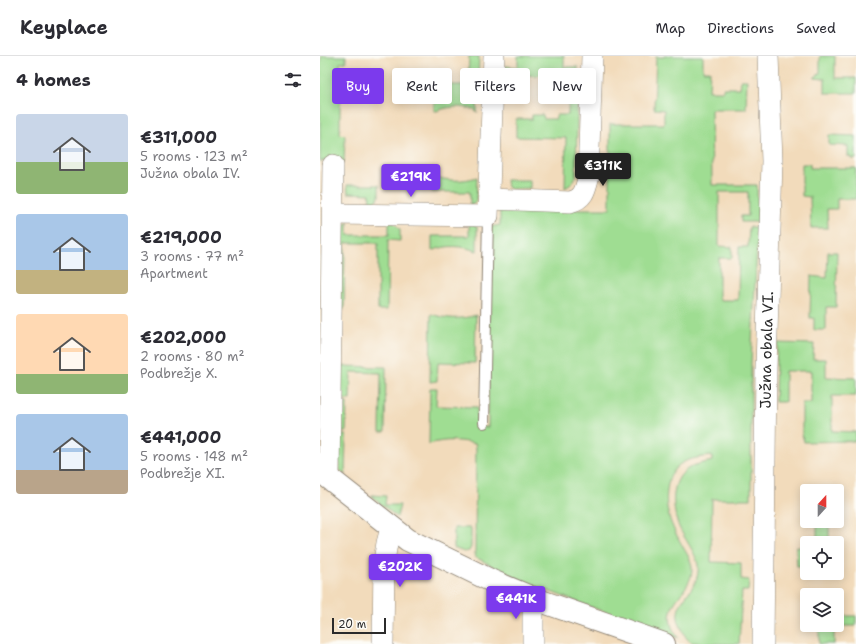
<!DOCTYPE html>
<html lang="en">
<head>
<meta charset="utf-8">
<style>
	body { margin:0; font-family:"Shantell Sans",sans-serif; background:#f2f2f3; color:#2b2b33; height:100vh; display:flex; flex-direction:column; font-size:15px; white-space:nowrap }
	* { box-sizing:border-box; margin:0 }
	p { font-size:13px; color:#7c7c81 }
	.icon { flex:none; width:22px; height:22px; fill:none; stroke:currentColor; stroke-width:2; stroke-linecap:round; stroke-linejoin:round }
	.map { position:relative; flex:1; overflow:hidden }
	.side { display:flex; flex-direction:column; background:#fff; width:320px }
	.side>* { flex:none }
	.top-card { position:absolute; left:12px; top:12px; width:380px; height:36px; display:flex; gap:8px }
	.needle { width:26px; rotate:21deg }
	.fabs { position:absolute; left:480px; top:428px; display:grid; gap:8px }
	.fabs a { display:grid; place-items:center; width:44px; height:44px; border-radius:4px; background:#fff; box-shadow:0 2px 10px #0003; font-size:20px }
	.scale { position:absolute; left:12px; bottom:10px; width:54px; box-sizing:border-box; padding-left:4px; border:2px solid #2b2b2b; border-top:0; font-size:11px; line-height:14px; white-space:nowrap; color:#2b2b2b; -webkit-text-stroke:3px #fdfcf7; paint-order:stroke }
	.price { position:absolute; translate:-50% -34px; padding:0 9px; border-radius:4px; background:#7c3aed; color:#fff; font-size:13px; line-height:26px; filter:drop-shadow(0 1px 2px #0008) }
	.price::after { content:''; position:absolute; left:50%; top:24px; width:12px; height:9px; margin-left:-6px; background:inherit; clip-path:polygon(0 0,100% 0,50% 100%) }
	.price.active { background:#222; color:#fff }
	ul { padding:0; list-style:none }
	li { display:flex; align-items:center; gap:12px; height:100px; padding:0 16px }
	li span { display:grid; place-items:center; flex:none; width:112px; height:80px; border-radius:4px; color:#555 }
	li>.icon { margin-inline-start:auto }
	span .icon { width:48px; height:48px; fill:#fffc; stroke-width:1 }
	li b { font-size:17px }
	h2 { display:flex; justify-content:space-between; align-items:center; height:48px; padding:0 16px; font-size:17px }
	.tag { padding:0 14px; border-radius:4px; background:#fff; box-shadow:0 2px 10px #0003; font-size:14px; line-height:36px }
	.tag.active { background:#7c3aed; color:#fff }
	header { display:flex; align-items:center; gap:24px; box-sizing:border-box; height:56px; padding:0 20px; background:#fff; border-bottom:1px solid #e1e1e2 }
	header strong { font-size:19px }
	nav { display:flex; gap:22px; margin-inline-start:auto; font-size:14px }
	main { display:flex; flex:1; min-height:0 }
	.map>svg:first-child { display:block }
</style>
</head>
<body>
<header>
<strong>Keyplace</strong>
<nav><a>Map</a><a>Directions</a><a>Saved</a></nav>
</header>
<main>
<section class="side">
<h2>4 homes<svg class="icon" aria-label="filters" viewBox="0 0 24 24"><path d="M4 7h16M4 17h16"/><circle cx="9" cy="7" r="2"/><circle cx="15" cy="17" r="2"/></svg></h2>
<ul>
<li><span style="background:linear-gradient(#c9d6e8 60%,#8fb573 0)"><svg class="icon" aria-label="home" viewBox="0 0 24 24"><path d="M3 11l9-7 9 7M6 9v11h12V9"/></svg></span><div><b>€311,000</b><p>5 rooms · 123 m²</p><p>Južna obala IV.</p></div></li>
<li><span style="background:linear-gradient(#a9c7e8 70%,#c2b280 0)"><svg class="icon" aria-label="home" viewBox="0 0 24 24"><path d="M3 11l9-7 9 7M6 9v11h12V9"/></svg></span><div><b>€219,000</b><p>3 rooms · 77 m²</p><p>Apartment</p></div></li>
<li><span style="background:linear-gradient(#ffd9b3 75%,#8fb573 0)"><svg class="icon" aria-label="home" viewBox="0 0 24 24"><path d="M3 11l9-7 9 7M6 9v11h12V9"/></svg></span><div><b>€202,000</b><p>2 rooms · 80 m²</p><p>Podbrežje X.</p></div></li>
<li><span style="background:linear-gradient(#a9c7e8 70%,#b9a48a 0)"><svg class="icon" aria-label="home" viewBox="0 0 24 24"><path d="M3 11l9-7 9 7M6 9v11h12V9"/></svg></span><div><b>€441,000</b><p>5 rooms · 148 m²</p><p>Podbrežje XI.</p></div></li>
</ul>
</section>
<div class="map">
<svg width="536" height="588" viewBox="0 0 536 588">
	<rect width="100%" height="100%" fill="#fdfcf7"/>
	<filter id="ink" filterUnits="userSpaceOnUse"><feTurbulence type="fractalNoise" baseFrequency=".025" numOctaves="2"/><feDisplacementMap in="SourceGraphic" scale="8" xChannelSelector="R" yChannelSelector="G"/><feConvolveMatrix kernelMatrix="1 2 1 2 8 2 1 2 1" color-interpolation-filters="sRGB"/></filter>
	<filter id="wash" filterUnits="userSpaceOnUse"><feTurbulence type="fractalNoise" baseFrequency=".012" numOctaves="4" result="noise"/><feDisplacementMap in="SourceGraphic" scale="16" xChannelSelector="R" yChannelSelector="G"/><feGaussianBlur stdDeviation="0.9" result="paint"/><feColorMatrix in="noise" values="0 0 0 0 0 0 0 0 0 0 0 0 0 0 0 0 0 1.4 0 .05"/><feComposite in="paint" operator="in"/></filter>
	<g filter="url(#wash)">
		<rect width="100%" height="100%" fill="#f2dbbb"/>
		<g fill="#9fdd92" stroke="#65845e">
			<path d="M1,0H26V6L20,7V78L25,79L24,106L0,105V6H1Z"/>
			<path d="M149,0H159L157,57L155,54C146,51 136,50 126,52C121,53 119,55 114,55V29H148Z"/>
			<path d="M198,0H244V11H258L256,120L250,129L245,132L246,82L196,81V63H212V59H223L224,63H236V59H248L249,20L184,19L185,10L198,11Z"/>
			<path d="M345,0H383V15H390L389,35H403V32H420L421,24H427L426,53H391L392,129H437L438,166H421V160H428V136H399V190L412,191V202H399V244H418L419,191H428L429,171H438L431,307V443H392L391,506L421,507V523L429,524L428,535H422L419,588C408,588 379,588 371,586C366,583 364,578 362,573C346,545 381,538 378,509C376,497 364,482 359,471C352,453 349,424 369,412C375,408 385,407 392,405V400C372,402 353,404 348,428C343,454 351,469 363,491C367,498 372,505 372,513C372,535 345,545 351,568C352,573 355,577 358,582L252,544L198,523L155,501L156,388C140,384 126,383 109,388L110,332H117L116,350L157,351V371H168L170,171L180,169V153H290V68H344V54L334,53L336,1H344Z"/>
			<path d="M500,0H515V22H536V37H505V23L494,22L500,17Z"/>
			<path d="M509,79L536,80V103H532V101H528V90L509,89Z"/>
			<path d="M482,108H490V112H536V143H517V153H507L508,172H491L490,141L482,140Z"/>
			<path d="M112,120C128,125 142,126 157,121L156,145L154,148L150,149V136H112Z"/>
			<path d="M186,124H210V132L191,133L187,131Z"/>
			<path d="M27,129H59V141L53,147H49L50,138L28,137Z"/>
			<path d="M28,166V179H69V166H73L80,173V185L68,184L67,254H58V187H25L24,253H20L21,175L24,169Z"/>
			<path d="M149,168H153L157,171V195C142,190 127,188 112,195V180H149Z"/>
			<path d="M508,196H517L516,251H506V274H494V262H490L491,220L507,222Z"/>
			<path d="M111,258C126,263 141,264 156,259L155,307L118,306L117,325L110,326Z"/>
			<path d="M458,287L494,288L493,303H506V321L536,322V340H512V375L536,376V385L484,386L482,378V347H491V315H465V346H455L456,303Z"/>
			<path d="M20,310L66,311L65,376H60L61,317L31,316L30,344L19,343Z"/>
			<path d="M19,347H27L26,376H18Z"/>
			<path d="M19,379H26L25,419L19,413Z"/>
			<path d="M52,439L66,440L65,449H80L77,461L52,441Z"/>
			<rect x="497" y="465" width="12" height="22"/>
			<path d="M134,472H151V491L149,495L144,496L134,492Z"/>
			<path d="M487,490V510H477L476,491Z"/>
			<path d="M517,560H536V570H514V588H499V569H517Z"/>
		</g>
	</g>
	<g filter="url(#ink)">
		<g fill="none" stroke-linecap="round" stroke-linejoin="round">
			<defs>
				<path id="service" d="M164,367L168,160"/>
				<g id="minor">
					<path d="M169,143L250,146C263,143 265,135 268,123L272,0"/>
					<path d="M13,158L168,160L174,0"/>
					<path d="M9,421L13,109"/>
					<path d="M63,588L64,505L67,487L71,472"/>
					<path d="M213,588V557L215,543"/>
					<path id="s1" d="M443,588L446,312L452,105L448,0"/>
				</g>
				<path id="tertiary" d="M0,415L88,484L172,525L215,543L344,588"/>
			</defs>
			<use href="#service" stroke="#8e8373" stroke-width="12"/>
			<use href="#minor" stroke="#8e8373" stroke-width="22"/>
			<use href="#tertiary" stroke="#8e8373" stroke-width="24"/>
			<use href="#service" stroke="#fff" stroke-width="10"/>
			<use href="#minor" stroke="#fff" stroke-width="21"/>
			<use href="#tertiary" stroke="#fff" stroke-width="22"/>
		</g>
	</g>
	<g text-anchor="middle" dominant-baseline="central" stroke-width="3" stroke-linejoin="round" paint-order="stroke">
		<g font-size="15" fill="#2b2b2b" stroke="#fdfcf7">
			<text stroke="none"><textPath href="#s1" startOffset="294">Južna obala VI.</textPath></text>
		</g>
	</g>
</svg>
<div class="fabs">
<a><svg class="needle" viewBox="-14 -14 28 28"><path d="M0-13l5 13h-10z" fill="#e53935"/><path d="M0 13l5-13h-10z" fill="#7c7c81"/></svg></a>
<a><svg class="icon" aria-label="locate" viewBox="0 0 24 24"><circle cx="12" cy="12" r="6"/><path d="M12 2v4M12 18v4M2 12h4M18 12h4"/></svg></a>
<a><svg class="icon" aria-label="layers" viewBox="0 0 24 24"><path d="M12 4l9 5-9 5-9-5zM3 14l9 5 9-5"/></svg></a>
</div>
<div class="scale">20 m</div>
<b class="price active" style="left:283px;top:131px">€311K</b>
<b class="price" style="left:91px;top:142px">€219K</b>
<b class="price" style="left:80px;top:532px">€202K</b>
<b class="price" style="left:196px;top:564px">€441K</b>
<div class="top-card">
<a class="tag active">Buy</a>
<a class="tag">Rent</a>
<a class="tag">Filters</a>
<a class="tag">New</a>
</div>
</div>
</main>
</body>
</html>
